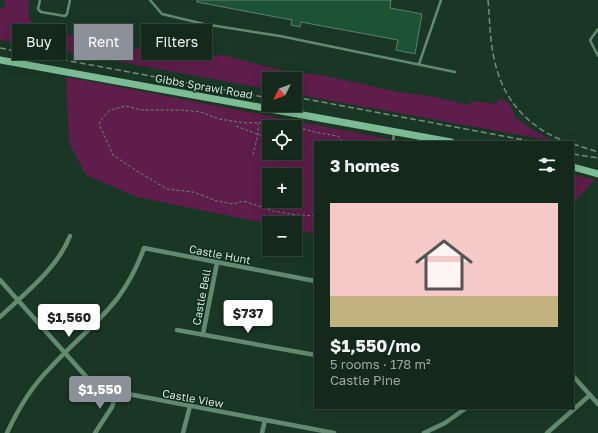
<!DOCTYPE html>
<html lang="en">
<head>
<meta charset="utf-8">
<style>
	body { margin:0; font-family:"Golos Text",sans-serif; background:#1d3125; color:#f1f3f6; height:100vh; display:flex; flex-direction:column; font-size:15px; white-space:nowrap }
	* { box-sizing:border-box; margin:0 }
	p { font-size:13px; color:#9da6a3 }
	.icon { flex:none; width:22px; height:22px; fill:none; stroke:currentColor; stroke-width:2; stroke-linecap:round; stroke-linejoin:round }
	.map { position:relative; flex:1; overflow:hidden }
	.panel { position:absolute; left:314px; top:141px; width:260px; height:268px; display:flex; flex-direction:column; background:#14291c; border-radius:0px; box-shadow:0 4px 16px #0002,0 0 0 1px #33453b }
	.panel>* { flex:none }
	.banner { position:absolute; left:12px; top:24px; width:242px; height:36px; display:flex; gap:8px }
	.needle { width:26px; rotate:228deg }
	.tools { position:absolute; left:262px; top:72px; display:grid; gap:8px }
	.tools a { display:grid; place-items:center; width:40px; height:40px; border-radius:0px; background:#14291c; box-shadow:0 4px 16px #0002,0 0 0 1px #33453b; font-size:20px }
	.price { position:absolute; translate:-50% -34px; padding:0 9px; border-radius:4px; background:#fff; color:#222; font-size:13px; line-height:26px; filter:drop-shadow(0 1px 2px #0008) }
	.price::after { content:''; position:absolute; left:50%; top:24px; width:12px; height:9px; margin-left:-6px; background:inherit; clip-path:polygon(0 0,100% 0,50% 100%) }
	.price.active { background:#8c9099; color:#fff }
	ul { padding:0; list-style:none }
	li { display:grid; align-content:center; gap:8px; height:212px; padding:0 16px }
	li span { display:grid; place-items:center; height:124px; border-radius:0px; color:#555 }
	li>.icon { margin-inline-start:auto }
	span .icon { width:72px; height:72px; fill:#fffc; stroke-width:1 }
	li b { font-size:17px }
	h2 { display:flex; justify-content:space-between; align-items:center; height:48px; padding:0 16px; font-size:17px }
	.tag { padding:0 14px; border-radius:0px; background:#14291c; box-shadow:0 4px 16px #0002,0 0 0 1px #33453b; font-size:14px; line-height:36px }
	.tag.active { background:#8c9099; color:#fff }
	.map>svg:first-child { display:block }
</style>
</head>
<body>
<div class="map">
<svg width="598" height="433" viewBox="0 0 598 433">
	<rect width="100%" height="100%" fill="#1a3725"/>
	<g fill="#5e1d4b" fill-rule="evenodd">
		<path d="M5,0H29C27,17 28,20 42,29L146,50L154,56L168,53H186L226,56L276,69L326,76L398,92L435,97L468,105L474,101L496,104L498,99L507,101L514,112V117L535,131L553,141L295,94V79H269V89L0,40V9L4,8Z"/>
		<path d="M66,77L104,84L404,142H315V234L295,230V223H269V224L137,197L86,175L69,143ZM269,127H295V153H269ZM269,175H295V201H269Z"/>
		<path d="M573,175L595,179L573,204Z"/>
	</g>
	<path fill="#1c5335" stroke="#607f6b" d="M197,0H391L390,8L422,14L415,54L396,50L398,40L301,22L300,27L291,25L292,20L197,2Z"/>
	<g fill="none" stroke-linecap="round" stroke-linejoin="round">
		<g stroke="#6d8475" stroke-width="1" stroke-dasharray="3 2" stroke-linecap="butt">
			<path d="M236,126L265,137L268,128L272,124L280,127"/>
			<path d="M263,147L265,137"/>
			<path d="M253,155L258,134V123"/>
			<path d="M315,216L297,215L273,211L244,201L233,204L217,201L193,192L167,189L137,171L113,155L99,124L101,120L110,110L126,106L141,110H181L201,112L219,119L245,123L281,122L314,132L338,136L343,142"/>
		</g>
		<g stroke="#638a71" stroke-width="2.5">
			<path d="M40,0L38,9L41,12L65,16L67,14L70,0"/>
			<path d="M150,0L162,14L204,24L280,36L455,72"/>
			<path d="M598,29L590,40L598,56"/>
			<path d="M419,64L441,0"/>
			<path d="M393,142L394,133"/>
		</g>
		<g stroke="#638a71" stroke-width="4.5">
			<path d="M0,280L90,381L98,387L107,390L334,433"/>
			<path d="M0,317C25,293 57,269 70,236"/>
			<path d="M177,330L315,355"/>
			<path d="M203,334L217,263"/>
			<path d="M573,376L598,404"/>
			<path d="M7,433C18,409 32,386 51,367C72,344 97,324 117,299C128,284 138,265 144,248L315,281"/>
			<path d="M95,433L112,407L117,392"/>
			<path d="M183,433L190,406"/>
			<path d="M262,433L265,420"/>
			<path d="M424,433L445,423L466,408"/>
			<path d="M547,433L590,395"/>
		</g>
		<g stroke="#7dbd95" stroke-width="7">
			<path d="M0,60L451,142"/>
			<path d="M573,167L598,174"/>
		</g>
		<g stroke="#778e7f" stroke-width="1.5" stroke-dasharray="6 3" stroke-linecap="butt">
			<path d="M488,0C490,23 490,48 497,70C507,105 533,130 567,142"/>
			<path d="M0,48L269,98"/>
			<path d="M295,97L535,142"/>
			<path d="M573,144L598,152"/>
			<path d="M573,154L598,158"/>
		</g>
	</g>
	<g text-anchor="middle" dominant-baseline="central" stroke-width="3" stroke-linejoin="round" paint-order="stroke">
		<g font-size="11" fill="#d4e5d9" stroke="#0f2c1c">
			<text transform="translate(204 86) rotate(10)">Gibbs Sprawl Road</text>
			<text transform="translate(220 254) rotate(11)">Castle Hunt</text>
			<text transform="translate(201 297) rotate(-79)">Castle Bell</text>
			<text transform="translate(193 398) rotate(10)">Castle View</text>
		</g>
	</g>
</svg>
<div class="tools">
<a><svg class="needle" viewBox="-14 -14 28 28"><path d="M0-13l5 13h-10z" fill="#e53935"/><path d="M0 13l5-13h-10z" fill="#9da6a3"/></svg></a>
<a><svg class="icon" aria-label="locate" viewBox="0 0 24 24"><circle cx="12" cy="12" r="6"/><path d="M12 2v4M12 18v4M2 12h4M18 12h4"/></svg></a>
<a>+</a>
<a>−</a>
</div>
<b class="price" style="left:248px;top:334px">$737</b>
<b class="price" style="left:69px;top:338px">$1,560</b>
<b class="price active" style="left:100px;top:410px">$1,550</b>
<div class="banner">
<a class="tag">Buy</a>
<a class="tag active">Rent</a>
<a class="tag">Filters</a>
</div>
<section class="panel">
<h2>3 homes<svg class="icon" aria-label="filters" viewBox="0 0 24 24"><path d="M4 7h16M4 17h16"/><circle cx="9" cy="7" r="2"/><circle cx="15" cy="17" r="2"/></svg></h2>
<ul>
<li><span style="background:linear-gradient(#f6c9c9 75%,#c2b280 0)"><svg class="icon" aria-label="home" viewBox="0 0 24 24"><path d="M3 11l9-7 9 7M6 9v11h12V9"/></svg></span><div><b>$1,550/mo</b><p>5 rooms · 178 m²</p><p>Castle Pine</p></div></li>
</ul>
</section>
</div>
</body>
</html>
